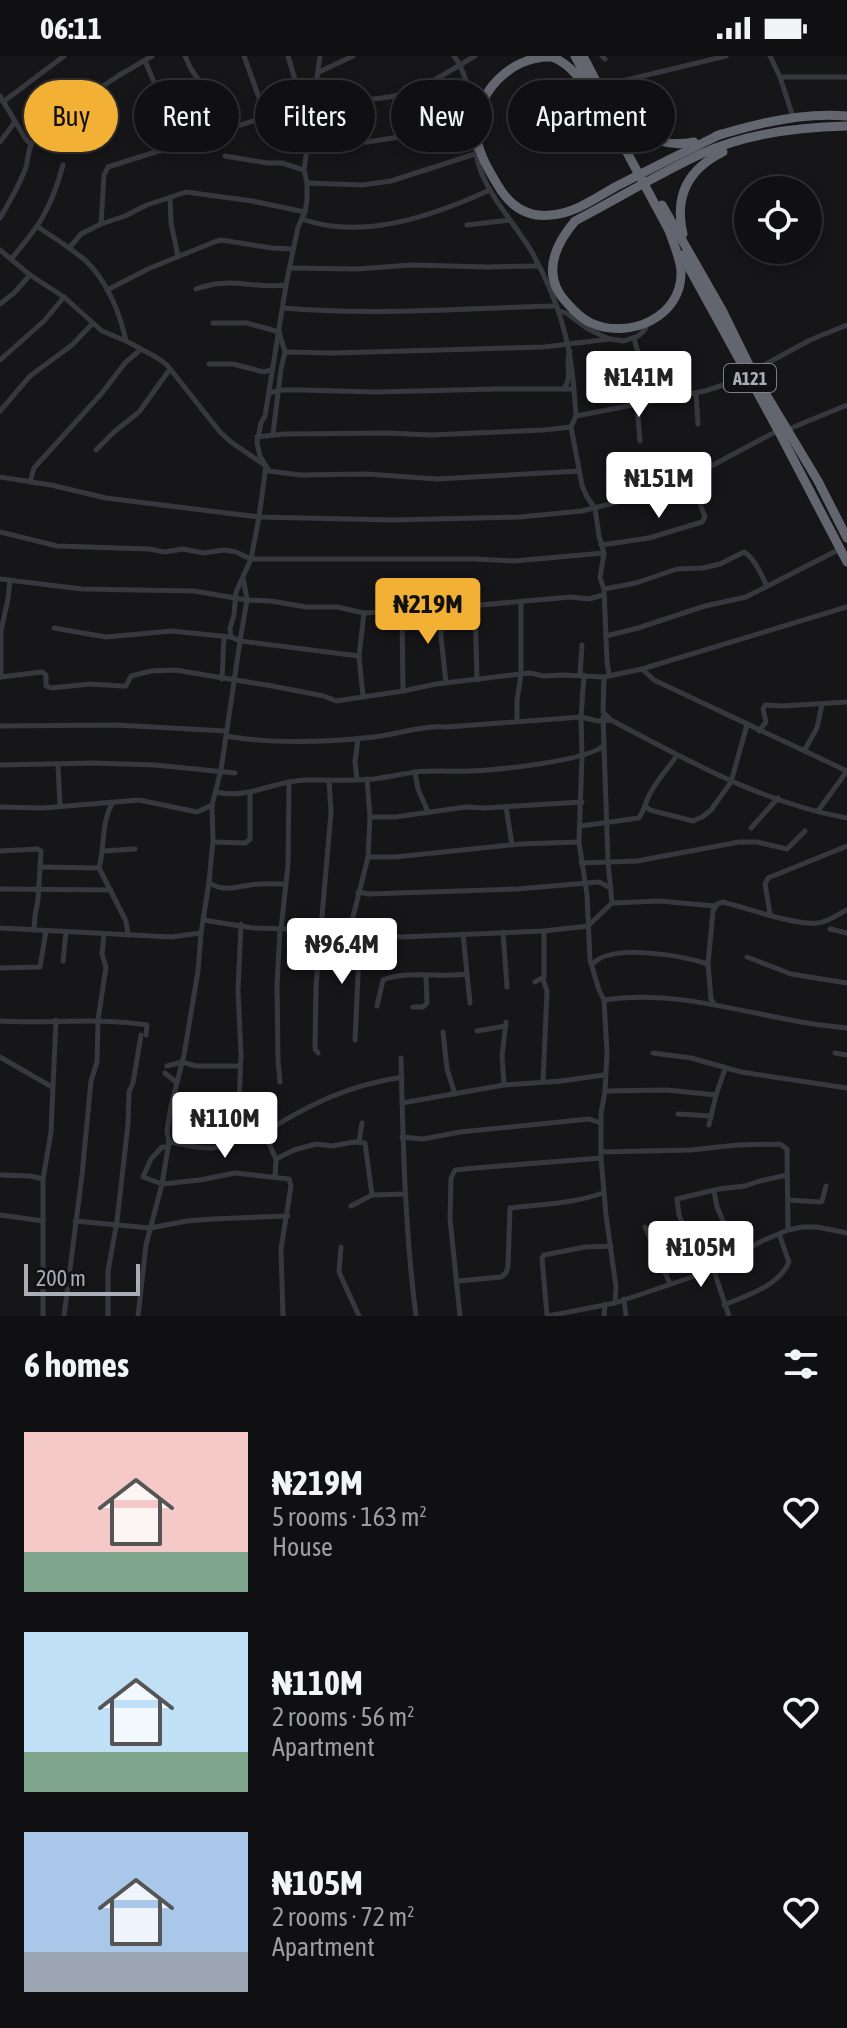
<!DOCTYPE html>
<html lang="en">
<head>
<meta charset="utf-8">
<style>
	body { margin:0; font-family:"Asap Condensed",sans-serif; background:#19191b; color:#f1f3f6; height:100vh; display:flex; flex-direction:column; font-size:30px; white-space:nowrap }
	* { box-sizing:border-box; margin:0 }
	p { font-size:26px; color:#9c9d9f }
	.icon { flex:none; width:44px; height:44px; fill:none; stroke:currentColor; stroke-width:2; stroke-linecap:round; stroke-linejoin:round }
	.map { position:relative; height:1260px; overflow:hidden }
	.side { display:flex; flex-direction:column; background:#101012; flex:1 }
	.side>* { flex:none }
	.banner { position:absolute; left:24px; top:24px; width:800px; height:72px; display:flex; gap:16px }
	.tools { position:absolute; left:734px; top:120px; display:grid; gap:16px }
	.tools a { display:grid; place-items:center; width:88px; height:88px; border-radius:50%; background:#101012; box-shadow:0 4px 12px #0003,0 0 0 2px #303032; font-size:40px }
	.scale { position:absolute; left:24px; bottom:20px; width:116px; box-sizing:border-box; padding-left:8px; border:4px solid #a8adb8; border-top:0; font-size:22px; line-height:28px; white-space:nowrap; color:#a8adb8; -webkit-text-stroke:6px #111113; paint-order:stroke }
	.price { position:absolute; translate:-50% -68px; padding:0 18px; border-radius:8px; background:#fff; color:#222; font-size:26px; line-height:52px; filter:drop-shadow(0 2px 4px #0008) }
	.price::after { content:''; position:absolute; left:50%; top:48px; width:24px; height:18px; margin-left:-12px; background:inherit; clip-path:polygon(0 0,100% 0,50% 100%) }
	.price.active { background:#f2b134; color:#111 }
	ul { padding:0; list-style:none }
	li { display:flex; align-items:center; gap:24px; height:200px; padding:0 24px }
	li span { display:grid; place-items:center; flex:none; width:224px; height:160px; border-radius:0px; color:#555 }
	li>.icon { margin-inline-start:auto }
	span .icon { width:96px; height:96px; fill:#fffc; stroke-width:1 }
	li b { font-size:34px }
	h2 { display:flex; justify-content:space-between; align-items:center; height:96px; padding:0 24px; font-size:34px }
	.tag { padding:0 28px; border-radius:36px; background:#101012; box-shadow:0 4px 12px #0003,0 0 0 2px #303032; font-size:28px; line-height:72px }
	.tag.active { background:#f2b134; color:#111 }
	.status { display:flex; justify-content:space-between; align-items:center; height:56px; padding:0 40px; background:#101012; direction:ltr }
	.status svg { height:22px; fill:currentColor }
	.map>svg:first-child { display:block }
</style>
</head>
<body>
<div class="status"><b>06:11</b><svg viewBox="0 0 49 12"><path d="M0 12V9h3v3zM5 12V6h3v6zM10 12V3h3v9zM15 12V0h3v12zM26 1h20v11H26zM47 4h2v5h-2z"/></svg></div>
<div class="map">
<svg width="847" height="1260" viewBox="0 0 847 1260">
	<rect width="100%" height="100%" fill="#161618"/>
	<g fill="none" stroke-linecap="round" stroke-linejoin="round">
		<g stroke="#37383d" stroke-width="5">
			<path d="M185,0L191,13L217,51L225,75"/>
			<path d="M244,0L266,61"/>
			<path d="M288,0L303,51"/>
			<path d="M602,0L605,3"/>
			<path d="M770,0L780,21L793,61"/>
			<path d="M145,5L181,89"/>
			<path d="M319,16L353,0"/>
			<path d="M780,21H847"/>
			<path d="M601,33L618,26L726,0"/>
			<path d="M0,40L25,82L30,88"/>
			<path d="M3,46L64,0"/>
			<path d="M141,47L161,95"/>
			<path d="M473,68L471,37L460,9L475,0"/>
			<path d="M0,86L15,66"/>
			<path d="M307,90L367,86L399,81L472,52"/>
			<path d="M225,100L267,107H282L304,114"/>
			<path d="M307,127L362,129L391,125L475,98"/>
			<path d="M170,141L171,167L178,200"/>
			<path d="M0,162C9,147 18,131 25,114C29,104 27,91 35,83L91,38L118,20L152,0"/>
			<path d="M302,163C363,185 435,159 490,134"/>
			<path d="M101,168L104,119L108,111L266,61L303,51H313L320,0"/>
			<path d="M467,169L510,164"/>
			<path d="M38,171C54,182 71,192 86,205C107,225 120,257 126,285"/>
			<path d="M69,192L81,178L101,168L125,160L147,149L186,136L252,145L305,156"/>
			<path d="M0,194L30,219L64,241L102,275L126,285L156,301L167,309L220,376L231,386L266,410L269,415L300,419L367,418L437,423L579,415"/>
			<path d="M11,203C40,169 51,153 63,109"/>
			<path d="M289,212L357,213L411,209L488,211L539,210"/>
			<path d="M196,233C231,220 251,233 286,229"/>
			<path d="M107,234L148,213L214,186L221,184L272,192L293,193"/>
			<path d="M0,248L14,237L30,219"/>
			<path d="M283,252C374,260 466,252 557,250"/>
			<path d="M560,255L568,258L588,273L609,283"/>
			<path d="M213,267H247L279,276L285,296"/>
			<path d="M634,282L638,297V310"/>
			<path d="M0,304L44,265L64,241"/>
			<path d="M209,308H233L264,316L273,313"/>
			<path d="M753,315L810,284L847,269"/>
			<path d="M563,333C574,322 564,307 570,295"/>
			<path d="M574,333L576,360L571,371L582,429L587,441L595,452L599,480L604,497L600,522L604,533L607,606L609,618"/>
			<path d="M270,337L279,334H302L375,336L496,333H574C570,283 557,242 533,198C514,164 478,132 475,90"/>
			<path d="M696,337L698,368"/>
			<path d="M637,348L640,385"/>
			<path d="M0,355L30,320L72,289L93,267"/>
			<path d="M576,360L705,335L748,321"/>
			<path d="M789,373L847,349"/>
			<path d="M273,378L281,313L285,296L334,297L544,291L610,283L624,285L638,280L644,275L648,267"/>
			<path d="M257,381L284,378L387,377L431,379L544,374L571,371"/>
			<path d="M96,394L114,376L139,356L170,313"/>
			<path d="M0,421L51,429L106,442L259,461L392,464L520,461L582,455L666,434L777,375"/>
			<path d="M30,426L34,412L102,337L125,307L140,294"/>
			<path d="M0,476L57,490L149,493L165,496L183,493L203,497L224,494L236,496L251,503H474L514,505L604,497"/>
			<path d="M601,489L649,482L702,466L705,461L690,422"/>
			<path d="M243,522L247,543"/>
			<path d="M0,523L82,533L194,535L247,544L271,545L306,551H337L364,557L435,553L571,541L589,543L603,539"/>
			<path d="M604,533L636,527L677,513L703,512L720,508L744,496C755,502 761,519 767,530"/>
			<path d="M247,544L240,585L359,600"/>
			<path d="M475,548L477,624"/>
			<path d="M441,551V581L446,627"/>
			<path d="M402,554L403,635"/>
			<path d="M54,572L106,581L172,575L231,581"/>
			<path d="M606,580L638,572L705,550L746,541L840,493"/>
			<path d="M642,613L654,624L847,715"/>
			<path d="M580,619L582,589"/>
			<path d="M584,619L581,661L582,700L579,786L587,839L590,904L599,934L604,944L607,996L605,1035L601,1057V1102L606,1159L616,1231L615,1247"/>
			<path d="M0,621L42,616L46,619V630L51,632L90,628L122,630H126L131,620L151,615L175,614L272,630L324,640L336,645L403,635L436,628L530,617L544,620L563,619L604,621L642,613L847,551"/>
			<path d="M1,621V575L8,543L10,524"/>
			<path d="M604,621L603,656L611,664C685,703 762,747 847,762"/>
			<path d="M222,623L224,580"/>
			<path d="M363,640L359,600L364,557"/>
			<path d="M603,661L608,806L612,847"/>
			<path d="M517,665V644L521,619V546"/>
			<path d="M0,670L116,669L226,675"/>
			<path d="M759,675L766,666L763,653L765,649L783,650L847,646"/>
			<path d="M226,680C271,688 328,686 374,681C399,678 422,669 447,671L581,661L598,665L611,664"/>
			<path d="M804,695L817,672L822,648"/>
			<path d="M0,709L93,707L155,709L235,717"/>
			<path d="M58,709L60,750"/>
			<path d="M415,716L418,733L428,756"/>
			<path d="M357,723L355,706L358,682"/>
			<path d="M216,736C248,744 275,724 306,724C328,724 351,725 374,723C388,721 402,718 416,716C435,714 453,716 471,715C497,714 586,705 603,690"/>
			<path d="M112,747C101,768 105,790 99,812L126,865L128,879"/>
			<path d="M0,751L43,752L139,744L197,756L212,749"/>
			<path d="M506,751L512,789"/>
			<path d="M646,751L650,754L693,765L702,761L711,754L731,726L747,669"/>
			<path d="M818,755L847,715"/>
			<path d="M370,761H395L466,751L485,752L582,746"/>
			<path d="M581,770L639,762C643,755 645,751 647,744C653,728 668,713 677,699"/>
			<path d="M751,772L778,742"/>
			<path d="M213,786L245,787L250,783V736"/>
			<path d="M0,795L37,793L41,795L38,844L35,860L34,874"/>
			<path d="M103,795L135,793"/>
			<path d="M368,801H395L520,788L579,786"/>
			<path d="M581,807L637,805L739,786H757L787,793L805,775"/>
			<path d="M41,811L99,812"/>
			<path d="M210,827C223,836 236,831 250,829C261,827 274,828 285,828"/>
			<path d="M0,833L111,834"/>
			<path d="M358,836L369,838L517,833L599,826L611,832"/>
			<path d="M770,858L765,828L768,822L847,790"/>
			<path d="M204,864L253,872L321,874L402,881L544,875L588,870L612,847L659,845L715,850"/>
			<path d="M0,872L171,881L201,877"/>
			<path d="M280,873L277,930L278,1003L280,1026"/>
			<path d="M281,873L288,809L289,726"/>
			<path d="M830,873L847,877"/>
			<path d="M503,876L507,931"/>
			<path d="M349,877L368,801L370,761L367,723"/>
			<path d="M747,901L791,918L847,927"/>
			<path d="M63,905L66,876"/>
			<path d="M592,909C609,886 683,900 708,908"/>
			<path d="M0,912L40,911L46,875"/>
			<path d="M467,918L470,947"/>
			<path d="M543,923L547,935L543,1026"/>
			<path d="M535,926L544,921V875"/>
			<path d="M604,944C667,934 729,953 791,964C809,968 828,970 847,972"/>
			<path d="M714,948L711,943L708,908L713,855L717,848L723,846C746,852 797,870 818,867C828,866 838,858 847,854"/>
			<path d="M377,950L383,924C407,914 440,922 467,918L463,878"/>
			<path d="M413,951H423L427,947L426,920"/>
			<path d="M0,965C49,968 98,961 147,969L146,979"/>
			<path d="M477,975L506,970"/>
			<path d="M443,976L447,1013L455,1038"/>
			<path d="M355,984L360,878"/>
			<path d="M318,997L315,993L316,930L331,756L329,725"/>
			<path d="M653,997L691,1002L741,1016L847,1032"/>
			<path d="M835,997L847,999"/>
			<path d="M0,1001L52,1031"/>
			<path d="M401,1002C403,1088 405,1175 416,1260"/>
			<path d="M167,1010L182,1006L196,1010H240"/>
			<path d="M165,1017L176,1026"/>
			<path d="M504,1029L502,1000L506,966"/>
			<path d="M605,1035L667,1034L716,1039"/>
			<path d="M402,1047L504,1029L561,1025L604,1019"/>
			<path d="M678,1058L711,1060"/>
			<path d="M709,1069L716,1039L725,1013"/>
			<path d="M402,1081L423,1083L460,1076L589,1063L601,1067"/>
			<path d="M169,1086C194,1089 225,1103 238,1074L241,998L238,934L241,868"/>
			<path d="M359,1086L362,1067"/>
			<path d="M168,1091H162L151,1103L143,1121L162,1128L200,1124L235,1117L289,1123L291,1130L281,1193L283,1260"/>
			<path d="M601,1096L691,1094L737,1089L780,1088L787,1093L788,1174"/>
			<path d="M276,1103L266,1081L265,1076C312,1047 347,1030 402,1021"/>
			<path d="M0,1119L30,1120L43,1123"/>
			<path d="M275,1120L276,1103L294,1094L316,1088L332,1090L354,1086L365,1087L372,1139"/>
			<path d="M714,1135L717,1151L738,1199"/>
			<path d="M788,1144L820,1146L822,1145L826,1130"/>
			<path d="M351,1150L372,1139L406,1138"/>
			<path d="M0,1159L43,1165"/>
			<path d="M75,1165L150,1172L187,1165L212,1163L288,1160"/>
			<path d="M645,1171L670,1228"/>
			<path d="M341,1191L339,1216L359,1260"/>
			<path d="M713,1212L729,1260"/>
			<path d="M704,1217L679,1159L677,1143L719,1133L745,1130L760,1125L787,1119"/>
			<path d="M458,1225L501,1221L506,1217L508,1210L510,1152C543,1148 571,1148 603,1137"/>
			<path d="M624,1243L626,1260"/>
			<path d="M724,1249C746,1240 779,1230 789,1206L779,1178"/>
			<path d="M43,1260V1123L51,1076L56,964"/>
			<path d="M64,1260L82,1119L91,1025L97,1006L98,964L106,911L102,898L104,878"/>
			<path d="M108,1260V1215L117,1165L128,1068L129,1036L133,1027L141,979"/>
			<path d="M138,1260L146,1189L162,1128L169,1086L167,1075L171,1050L184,999L198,915L201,877L209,826L213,784L212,749L221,714L240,585L231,581L230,572L234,559L236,536L251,503L259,461L266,410L260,400L257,387L261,367L265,360L286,229L298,171L305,156L307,144V127L304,114L313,51L389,41L414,36L460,9L454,0"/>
			<path d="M460,1260L450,1163L451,1122L455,1114L475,1112L601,1102"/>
			<path d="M547,1260L542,1202L544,1199L585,1191L611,1190"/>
			<path d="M548,1260L615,1247L701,1218L762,1185L788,1174L802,1171H817L847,1177"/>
			<path d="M604,1260L605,1248"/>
		</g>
		<g stroke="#63666e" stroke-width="9">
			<path d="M575,0L671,178"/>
			<path d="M583,0L608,48"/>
			<path d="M587,32C578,20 566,5 551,1C508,0 474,40 476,78C478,96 488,113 497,128C509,149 526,162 551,159C574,158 597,141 617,130C652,112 686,95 721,78"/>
			<path d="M607,42C628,72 656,94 694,86"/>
			<path d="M716,80C757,67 803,56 847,60"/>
			<path d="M662,149L722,254L752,315L818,425L847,482"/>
			<path d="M669,174C673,187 680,201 681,215C683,261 629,284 591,267C582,263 574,255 567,247C541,220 554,190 575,165C617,143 658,118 701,98C745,78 799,71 847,70"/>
			<path d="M683,178C674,140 688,113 723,96"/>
			<path d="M682,199L778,374L847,506"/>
		</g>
	</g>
	<g text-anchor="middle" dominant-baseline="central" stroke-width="8" stroke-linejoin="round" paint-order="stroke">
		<rect fill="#111113" stroke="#7b7e86" stroke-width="2" x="724" y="308" width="52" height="28" rx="6"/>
		<g font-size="18" font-weight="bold" fill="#a8adb8">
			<text x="750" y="322">A121</text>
		</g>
	</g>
</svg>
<div class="tools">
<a><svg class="icon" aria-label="locate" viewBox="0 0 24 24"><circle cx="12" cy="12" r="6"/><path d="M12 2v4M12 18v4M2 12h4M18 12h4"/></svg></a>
</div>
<div class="scale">200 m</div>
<b class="price" style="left:639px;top:363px">₦141M</b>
<b class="price" style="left:659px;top:464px">₦151M</b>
<b class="price active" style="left:428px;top:590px">₦219M</b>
<b class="price" style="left:342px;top:930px">₦96.4M</b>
<b class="price" style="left:225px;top:1104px">₦110M</b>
<b class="price" style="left:701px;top:1233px">₦105M</b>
<div class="banner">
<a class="tag active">Buy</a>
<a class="tag">Rent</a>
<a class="tag">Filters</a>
<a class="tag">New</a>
<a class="tag">Apartment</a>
</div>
</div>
<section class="side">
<h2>6 homes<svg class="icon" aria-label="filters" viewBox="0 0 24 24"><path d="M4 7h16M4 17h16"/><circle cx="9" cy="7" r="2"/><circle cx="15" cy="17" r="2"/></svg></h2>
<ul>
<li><span style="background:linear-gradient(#f6c9c9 75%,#7fa58c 0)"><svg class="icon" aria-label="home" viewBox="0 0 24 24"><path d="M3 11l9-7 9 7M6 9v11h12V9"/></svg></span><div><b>₦219M</b><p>5 rooms · 163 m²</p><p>House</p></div><svg class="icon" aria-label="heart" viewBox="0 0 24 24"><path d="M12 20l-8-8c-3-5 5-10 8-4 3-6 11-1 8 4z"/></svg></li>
<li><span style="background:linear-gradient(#bfe0f5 75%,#7fa58c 0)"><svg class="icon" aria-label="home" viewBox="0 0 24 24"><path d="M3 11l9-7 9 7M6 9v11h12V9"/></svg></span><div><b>₦110M</b><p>2 rooms · 56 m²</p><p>Apartment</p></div><svg class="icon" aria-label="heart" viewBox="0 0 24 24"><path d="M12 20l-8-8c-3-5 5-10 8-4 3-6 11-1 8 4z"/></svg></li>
<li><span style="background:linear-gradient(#a9c7e8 75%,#9aa5b1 0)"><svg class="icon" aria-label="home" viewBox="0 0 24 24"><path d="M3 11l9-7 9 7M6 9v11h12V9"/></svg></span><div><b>₦105M</b><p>2 rooms · 72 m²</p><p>Apartment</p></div><svg class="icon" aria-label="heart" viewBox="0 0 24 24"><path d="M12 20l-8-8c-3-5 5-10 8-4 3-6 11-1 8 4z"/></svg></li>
</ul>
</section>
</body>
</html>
